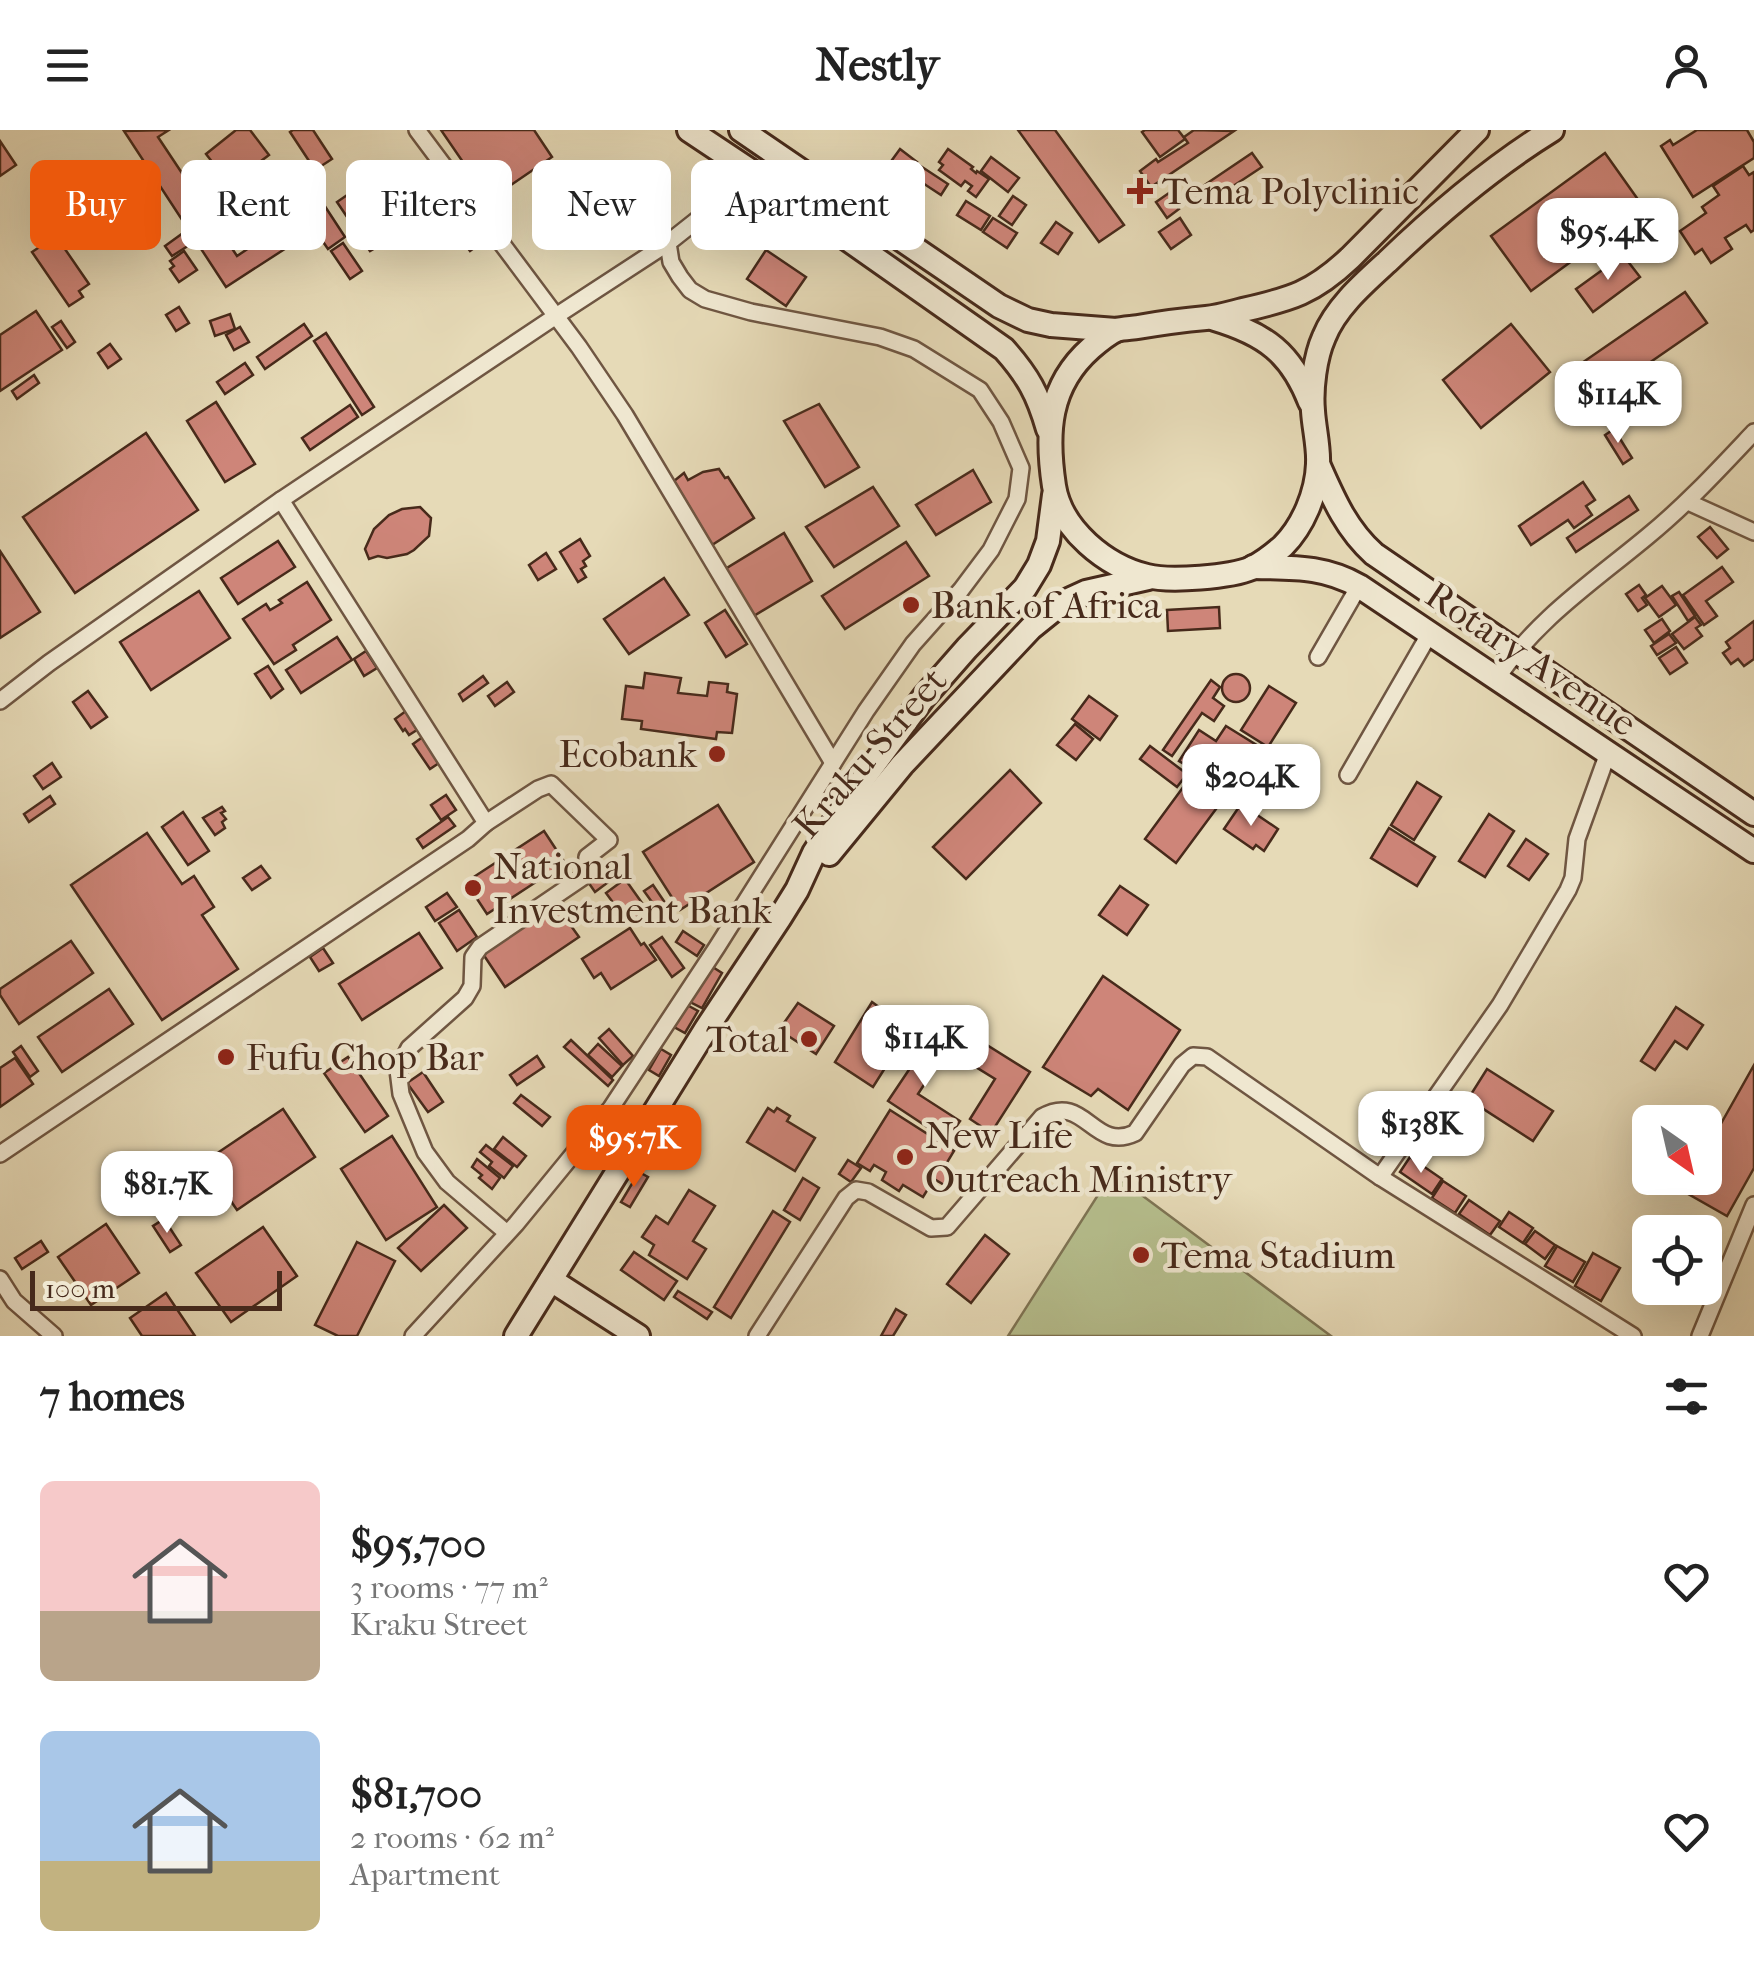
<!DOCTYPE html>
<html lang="en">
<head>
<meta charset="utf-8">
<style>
	body { margin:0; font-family:"IM FELL French Canon",serif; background:#f6f6f6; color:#222; height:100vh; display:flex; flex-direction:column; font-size:38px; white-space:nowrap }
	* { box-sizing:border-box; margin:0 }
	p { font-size:32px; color:#767676 }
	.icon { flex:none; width:55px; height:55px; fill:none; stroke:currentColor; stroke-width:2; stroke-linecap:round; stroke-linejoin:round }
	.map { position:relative; height:1206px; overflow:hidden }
	.details { display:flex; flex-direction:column; background:#fff; flex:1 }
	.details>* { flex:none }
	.guide { position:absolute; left:30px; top:30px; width:1000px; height:90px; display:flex; gap:20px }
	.needle { width:65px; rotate:146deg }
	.tools { position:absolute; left:1632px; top:975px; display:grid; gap:20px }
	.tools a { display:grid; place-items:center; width:90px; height:90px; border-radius:15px; background:#fff; box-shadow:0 10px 40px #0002; font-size:50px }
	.scale { position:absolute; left:30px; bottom:25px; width:252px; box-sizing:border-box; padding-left:10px; border:5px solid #472a1b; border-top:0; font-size:28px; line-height:35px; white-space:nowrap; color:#472a1b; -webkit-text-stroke:8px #efe7d0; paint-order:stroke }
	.price { position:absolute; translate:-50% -85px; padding:0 22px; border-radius:20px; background:#fff; color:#222; font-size:32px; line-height:65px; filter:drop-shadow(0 2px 5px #0008) }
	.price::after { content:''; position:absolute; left:50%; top:60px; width:30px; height:22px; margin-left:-15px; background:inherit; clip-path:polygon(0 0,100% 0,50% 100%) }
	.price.selected { background:#ea580c; color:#fff }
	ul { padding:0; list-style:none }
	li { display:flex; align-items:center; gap:30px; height:250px; padding:0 40px }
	li span { display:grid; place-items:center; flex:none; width:280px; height:200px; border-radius:15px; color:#555 }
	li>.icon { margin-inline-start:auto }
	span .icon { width:120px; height:120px; fill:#fffc; stroke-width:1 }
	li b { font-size:42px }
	h2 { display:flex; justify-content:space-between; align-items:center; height:120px; padding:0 40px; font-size:42px }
	.tag { padding:0 35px; border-radius:15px; background:#fff; box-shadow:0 10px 40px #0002; font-size:35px; line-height:90px }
	.tag.selected { background:#ea580c; color:#fff }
	header { display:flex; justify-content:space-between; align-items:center; height:130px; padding:0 40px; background:#fff; font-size:45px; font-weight:700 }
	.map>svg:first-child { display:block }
</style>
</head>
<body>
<header><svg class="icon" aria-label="menu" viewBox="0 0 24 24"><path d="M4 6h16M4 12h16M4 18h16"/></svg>Nestly<svg class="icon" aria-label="person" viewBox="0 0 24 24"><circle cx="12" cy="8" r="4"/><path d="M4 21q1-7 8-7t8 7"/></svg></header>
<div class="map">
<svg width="1754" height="1206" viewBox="0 0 1754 1206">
	<rect width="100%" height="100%" fill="#e6dab7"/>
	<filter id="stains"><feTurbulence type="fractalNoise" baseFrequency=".002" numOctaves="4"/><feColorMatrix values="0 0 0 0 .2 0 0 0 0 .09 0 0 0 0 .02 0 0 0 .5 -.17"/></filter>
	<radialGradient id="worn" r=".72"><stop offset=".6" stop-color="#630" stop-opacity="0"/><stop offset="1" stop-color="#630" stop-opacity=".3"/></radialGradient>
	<path fill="#b6bf8e" stroke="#7e7454" stroke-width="2.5" d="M1112,1043L1331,1206H1008Z"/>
	<g fill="#ce8579" stroke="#472a1b" stroke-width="2.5">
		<path d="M169,0L158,7L237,126L282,96L294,113L226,157L124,1Z"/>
		<path d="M236,0H250L269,25L257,34L282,65L254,86L206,24Z"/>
		<path d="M293,0H313L332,29L315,40L290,2Z"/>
		<path d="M441,0H534L552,27L489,70Z"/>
		<path d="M1018,0H1055L1124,95L1099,112Z"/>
		<path d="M1145,0H1178L1185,9L1160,27L1142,2Z"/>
		<path d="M1194,0L1234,1L1151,57L1140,41L1156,29L1158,32L1188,13L1184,7Z"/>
		<path d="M1697,0H1747L1754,12V28L1693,67L1661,16L1670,10L1673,15Z"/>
		<path d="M0,11L16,35L0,46Z"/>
		<path d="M900,19L917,32L909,43L892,30Z"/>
		<path d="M948,19L973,37L971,39L976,43L977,41L989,49L976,67L968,61L972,56L965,51L961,56L939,40L943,35L939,32Z"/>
		<path d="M1252,23L1262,37L1212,70L1203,56Z"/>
		<path d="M1605,23L1644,78L1531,161L1491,106Z"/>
		<path d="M991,27L1019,48L1008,62L981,41Z"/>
		<path d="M919,35L948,54L941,65L912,46Z"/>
		<path d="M1743,36L1749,45L1754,42V100L1751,102L1746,95L1725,108L1732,119L1711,133L1702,119L1695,124L1680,101L1706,83L1702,77L1719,65L1713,56Z"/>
		<path d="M384,53L412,94L400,102L403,106L390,115L387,111L370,121L337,72L353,61L359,70Z"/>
		<path d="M313,58L345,107L328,119L294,70Z"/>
		<path d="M1169,63L1179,79L1167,88L1156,72Z"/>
		<path d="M1013,66L1026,75L1012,95L999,86Z"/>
		<path d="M966,71L990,86L981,100L957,85Z"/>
		<path d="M993,88L1017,103L1007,118L983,102Z"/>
		<path d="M1180,88L1191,105L1171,119L1159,102Z"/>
		<path d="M1056,92L1072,103L1058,124L1041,113Z"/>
		<path d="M463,93L478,115L470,121L454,99Z"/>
		<path d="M183,103L191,114L172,126L165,116Z"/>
		<path d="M56,106L89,154L79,161L83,167L69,176L32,122Z"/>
		<path d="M343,113L362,141L350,149L331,121Z"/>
		<path d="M766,120L806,147L786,176L747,149Z"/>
		<path d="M184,121L197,140L179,152L170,139L174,136L170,131Z"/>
		<path d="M1623,125L1640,147L1593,182L1576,159Z"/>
		<path d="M1685,162L1707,193L1597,269L1576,237Z"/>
		<path d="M179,177L189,193L176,201L166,185Z"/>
		<path d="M36,181L62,220L0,261V205Z"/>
		<path d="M230,184L235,199L215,206L210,191Z"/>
		<path d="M61,191L75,212L67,218L52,197Z"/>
		<path d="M304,194L312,206L265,239L257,227Z"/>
		<path d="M1511,194L1550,242L1481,298L1443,250Z"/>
		<path d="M240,197L249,212L234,220L226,205Z"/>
		<path d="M326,203L374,277L362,285L314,211Z"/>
		<path d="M110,214L121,229L108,238L98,223Z"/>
		<path d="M245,233L253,245L225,264L217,252Z"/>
		<path d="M34,245L39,253L17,269L12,261Z"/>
		<path d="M216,272L255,334L225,352L187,291Z"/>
		<path d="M819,274L859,337L825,357L784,291Z"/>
		<path d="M350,275L358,287L310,320L302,308Z"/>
		<path d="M1614,299L1632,328L1623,334L1605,305Z"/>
		<path d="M146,303L198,380L75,463L23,387Z"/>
		<path d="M719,339L725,348L728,347L754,388L712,415L674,351L684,343L688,350L703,342Z"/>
		<path d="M973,340L991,372L936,405L916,375Z"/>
		<path d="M1583,352L1595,370L1586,376L1592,385L1574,398L1568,390L1531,415L1519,396Z"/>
		<path d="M873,357L899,396L834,437L806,397Z"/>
		<path d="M1629,366L1638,380L1576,422L1567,408Z"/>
		<path d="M420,377L431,388L429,406L414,420L407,424L387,428L378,426L369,429L365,419L374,399L389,385L402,379Z"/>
		<path d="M1710,397L1728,419L1717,428L1698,407Z"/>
		<path d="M784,403L812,451L752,487L722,441Z"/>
		<path d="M580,409L590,426L583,431L586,436L581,439L586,447L578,452L560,422Z"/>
		<path d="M278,411L295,437L238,474L221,448Z"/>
		<path d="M906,412L929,446L845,499L822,466Z"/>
		<path d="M0,421L40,482L0,508Z"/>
		<path d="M546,423L556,439L538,450L529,435Z"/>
		<path d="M1722,437L1733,452L1706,471L1717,486L1704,495L1683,465Z"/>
		<path d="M664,448L689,485L629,524L604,489Z"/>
		<path d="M307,452L331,490L293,515L296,520L274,534L243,489L266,474L270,480L282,473L279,470Z"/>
		<path d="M1639,455L1646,465L1642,468L1647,475L1638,481L1626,464Z"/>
		<path d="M1662,456L1676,475L1659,487L1645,468Z"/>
		<path d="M199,461L230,508L151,560L120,512Z"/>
		<path d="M1679,462L1695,486L1688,491L1672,466Z"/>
		<path d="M1219,477L1220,498L1168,501L1167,480Z"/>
		<path d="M725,480L747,514L726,527L705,493Z"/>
		<path d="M1695,487L1701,495L1696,498L1702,506L1684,519L1672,504Z"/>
		<path d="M1662,489L1670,501L1654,513L1645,500Z"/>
		<path d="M1754,491V529L1744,536L1738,529L1731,534L1723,523L1730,518L1726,512Z"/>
		<path d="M1669,504L1676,513L1657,525L1651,516Z"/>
		<path d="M337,507L352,530L301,563L286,540Z"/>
		<path d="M1676,517L1687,533L1670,544L1659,528Z"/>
		<path d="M366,521L377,538L364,546L354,529Z"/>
		<path d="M268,536L283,559L271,568L255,544Z"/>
		<path d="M645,543L681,548L678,563L707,566L709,552L728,554L727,562L737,564L732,603L717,602L716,609L641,599L642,591L622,589L626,556L643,558Z"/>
		<circle cx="1236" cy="558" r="14"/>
		<path d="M483,546L488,553L463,571L459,564Z"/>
		<path d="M1211,550L1220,557L1213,568L1224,576L1214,591L1202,583L1172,626L1163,620Z"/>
		<path d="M507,552L514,562L495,576L488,566Z"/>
		<path d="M1269,556L1296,573L1268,617L1241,600Z"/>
		<path d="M88,561L107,587L91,598L73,572Z"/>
		<path d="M1089,566L1117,586L1100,610L1072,589Z"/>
		<path d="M406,581L420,598L409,605L405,599L403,601L395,589Z"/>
		<path d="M1075,594L1093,609L1076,630L1057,615Z"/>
		<path d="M1226,596L1263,619L1234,665L1179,631L1199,600L1216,611Z"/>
		<path d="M424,606L442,631L430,639L413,614Z"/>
		<path d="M1150,616L1187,644L1177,657L1140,629Z"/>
		<path d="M52,633L61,647L43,659L34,646Z"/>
		<path d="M1010,640L1041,673L966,749L933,717Z"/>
		<path d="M1417,652L1441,667L1414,710L1391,695Z"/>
		<path d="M1184,656L1216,679L1176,733L1145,709Z"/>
		<path d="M446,665L456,680L441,690L431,675Z"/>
		<path d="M50,666L55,674L29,692L24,684Z"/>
		<path d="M1241,674L1278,699L1264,721L1256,715L1253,719L1224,699Z"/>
		<path d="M718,675L754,732L680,780L643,722Z"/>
		<path d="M222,677L225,681L221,683L226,689L222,692L225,698L215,705L203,688Z"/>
		<path d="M183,682L209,721L188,735L162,697Z"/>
		<path d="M1489,684L1514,701L1485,747L1459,731Z"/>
		<path d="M448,687L455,696L423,718L417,709Z"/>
		<path d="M1389,698L1435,727L1417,756L1371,728Z"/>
		<path d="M544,701L565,733L487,784L466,752Z"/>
		<path d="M147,703L182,754L194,746L214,777L202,785L238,839L162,890L71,755Z"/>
		<path d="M1526,709L1548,724L1529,750L1508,736Z"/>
		<path d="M261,736L270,748L252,760L243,748Z"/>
		<path d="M602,738L611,750L595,762L586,749Z"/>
		<path d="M625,749L647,780L628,793L606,763Z"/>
		<path d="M653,755L670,780L662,786L644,761Z"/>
		<path d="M1120,756L1148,775L1127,805L1099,785Z"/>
		<path d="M447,763L457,777L435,791L426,777Z"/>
		<path d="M563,773L575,789L569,793L579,807L505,857L483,824L555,775L557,777Z"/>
		<path d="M459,780L477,807L457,821L439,793Z"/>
		<path d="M630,798L641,815L644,813L656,830L611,859L601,843L594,848L582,829Z"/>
		<path d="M683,801L704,815L697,826L676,812Z"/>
		<path d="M419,803L442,838L362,890L339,854Z"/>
		<path d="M662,807L684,838L672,847L650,815Z"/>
		<path d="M71,811L93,843L19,894L0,865V859Z"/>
		<path d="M323,818L333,833L319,841L310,827Z"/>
		<path d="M711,836L722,843L702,878L690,872Z"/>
		<path d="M1103,846L1180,900L1128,980L1098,959L1091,966L1043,937Z"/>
		<path d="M109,859L133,894L62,942L38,907Z"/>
		<path d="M872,872L905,896L901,902L906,906L886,936L875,929L874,930L885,938L873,957L835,932Z"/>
		<path d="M798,873L834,896L816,924L779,900Z"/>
		<path d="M687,875L698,881L685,903L674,897Z"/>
		<path d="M1676,877L1703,895L1687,919L1675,911L1655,940L1641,931Z"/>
		<path d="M609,899L633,926L623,935L599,908Z"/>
		<path d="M963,900L1030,942L991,1003L970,989L995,949L950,921Z"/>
		<path d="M935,901L952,912L918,964L960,991L947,1010L888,971Z"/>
		<path d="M571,910L613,950L608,956L564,917Z"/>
		<path d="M598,914L622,936L612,947L588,925Z"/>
		<path d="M21,916L38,941L30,947L13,922Z"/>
		<path d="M661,919L671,925L659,946L649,940Z"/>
		<path d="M537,926L544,937L517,955L510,945Z"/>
		<path d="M348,927L388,986L365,1002L324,943Z"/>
		<path d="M15,928L33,954L0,977V938Z"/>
		<path d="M1754,935V1038L1727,1086L1683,1061L1691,1048H1705V1022Z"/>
		<path d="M1487,939L1553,981L1533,1011L1468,969Z"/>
		<path d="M423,942L443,972L428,982L407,953Z"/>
		<path d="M521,965L550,987L542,996L514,973Z"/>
		<path d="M768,978L774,982L777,978L790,986L787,991L815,1008L795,1041L747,1012Z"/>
		<path d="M283,979L315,1027L237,1080L204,1032Z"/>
		<path d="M890,980L954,1021L943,1039L953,1045L946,1056L934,1049L923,1067L903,1055L899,1061L882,1050L886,1042L874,1035L870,1041L857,1033Z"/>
		<path d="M392,1006L437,1077L386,1110L341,1039Z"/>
		<path d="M503,1007L526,1026L517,1037L494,1019Z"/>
		<path d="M486,1015L513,1036L504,1048L489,1036L492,1032L480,1022Z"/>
		<path d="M1410,1027L1442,1049L1432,1064L1400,1042Z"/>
		<path d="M477,1029L500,1048L492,1059L479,1048L482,1045L472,1037Z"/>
		<path d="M848,1030L861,1038L851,1052L839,1044Z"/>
		<path d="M185,1033L192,1044L176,1055L169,1045Z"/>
		<path d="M639,1042L648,1047L630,1077L621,1072Z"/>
		<path d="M803,1048L819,1058L800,1090L784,1080Z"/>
		<path d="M1443,1051L1466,1066L1455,1083L1432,1068Z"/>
		<path d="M689,1060L715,1076L693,1111L706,1119L687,1149L649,1125L654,1115L642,1107L656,1086L668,1094Z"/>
		<path d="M1469,1070L1500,1091L1490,1105L1459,1084Z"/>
		<path d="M444,1075L467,1098L421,1141L398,1118Z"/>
		<path d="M773,1081L790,1092L731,1188L714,1177Z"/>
		<path d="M1509,1082L1533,1098L1523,1113L1499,1097Z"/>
		<path d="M164,1089L181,1115L170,1122L153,1096Z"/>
		<path d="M106,1094L139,1143L91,1175L58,1127Z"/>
		<path d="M263,1097L297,1146L231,1192L196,1143Z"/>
		<path d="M1535,1101L1555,1115L1545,1129L1525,1114Z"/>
		<path d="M985,1105L1009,1124L971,1173L947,1154Z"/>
		<path d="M41,1111L48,1122L22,1139L15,1128Z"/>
		<path d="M357,1112L395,1131L357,1206H338L315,1195Z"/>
		<path d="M1557,1116L1585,1132L1573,1152L1545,1136Z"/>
		<path d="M634,1122L677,1151L664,1170L621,1140Z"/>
		<path d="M1593,1123L1620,1138L1601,1171L1575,1156Z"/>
		<path d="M678,1161L712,1182L707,1189L674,1167Z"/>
		<path d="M166,1163L195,1206H142L130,1188Z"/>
		<path d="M896,1179L906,1185L893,1206H881Z"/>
	</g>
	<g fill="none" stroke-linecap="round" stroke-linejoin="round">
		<defs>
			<g id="minor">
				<path d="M417,0L579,217L625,285L833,633"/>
				<path d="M1688,372L1754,402"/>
				<path d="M1318,527L1359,456"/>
				<path d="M1496,550C1535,490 1594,451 1648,406C1687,374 1720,338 1754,302"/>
				<path d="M0,571L49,533L281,370"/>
				<path d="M1348,645L1430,503"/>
				<path d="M486,693L538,659L551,654L609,710L587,727L586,745L480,817L473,827L472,856L465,868L409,918L398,940L401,964L425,1022L447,1052L507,1103"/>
				<path d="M0,1024L468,709L486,693L281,370L556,186L668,113"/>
				<path d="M1380,1047L1500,875L1568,760L1573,748L1577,709L1608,623"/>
				<path d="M0,1149L14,1171L54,1206"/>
				<path d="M413,1206L516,1094L611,978L717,817L866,581L913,514L961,460L991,420L1017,369L1021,338L1001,292L980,260L914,219L880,207L751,182L705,169L690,160L680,147L671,132L668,113L755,44"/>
				<path d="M757,1206L846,1068L856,1060L868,1062L931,1098L947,1097L1042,987C1085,962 1093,1023 1135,1003L1182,935L1193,926L1207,927L1380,1047L1633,1206"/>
				<path d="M1700,1206L1754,1075"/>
			</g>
			<g id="secondary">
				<path d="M689,0L755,44L1004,219C1028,246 1038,264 1048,299"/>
				<path d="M741,0L999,176L1028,190L1051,195L1116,200"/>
				<path d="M1477,0L1350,128C1313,163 1291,169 1243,180C1231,183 1218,187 1206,188C1183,190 1161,193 1138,197C1132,198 1123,198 1116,200C1108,204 1098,212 1091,218C1048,256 1046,303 1054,356C1061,400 1106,436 1147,446C1170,452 1231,447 1252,438C1262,433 1275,423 1283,416C1303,396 1317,363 1318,334C1319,317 1314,298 1313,281C1311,259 1315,227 1324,207C1336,177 1364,153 1387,132C1438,83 1492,37 1552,0"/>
				<path d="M1215,189C1265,204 1291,223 1310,272"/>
				<path d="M1318,334C1333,368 1346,399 1374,424L1754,684"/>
				<path d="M1253,437C1294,438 1323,436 1359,456L1754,721"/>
				<path d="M829,724L902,635L1031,498L1062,473L1086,462L1148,448"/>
				<path d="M551,1150L638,1206"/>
				<path d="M516,1206L706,899L779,789L797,760L814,723L852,664L924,567L967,518L1025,458L1039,435L1048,411L1054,365"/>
			</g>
		</defs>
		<use href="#minor" stroke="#6f5642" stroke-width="20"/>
		<use href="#secondary" stroke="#472a1b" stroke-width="28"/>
		<use href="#minor" stroke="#efe7d0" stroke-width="15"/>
		<use href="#secondary" stroke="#efe7d0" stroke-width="22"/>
	</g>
	<g fill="#8f2418" stroke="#efe7d0" stroke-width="4">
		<path d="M1135 46h10v10h10v10h-10v10h-10v-10h-10v-10h10z"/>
		<circle cx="911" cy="475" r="10"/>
		<circle cx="717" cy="624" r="10"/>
		<circle cx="473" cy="758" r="10"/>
		<circle cx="809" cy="909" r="10"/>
		<circle cx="226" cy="927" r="10"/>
		<circle cx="905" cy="1027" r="10"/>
		<circle cx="1141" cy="1125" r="10"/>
	</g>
	<g text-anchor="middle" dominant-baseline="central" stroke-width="9" stroke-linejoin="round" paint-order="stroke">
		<g font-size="38" fill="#472a1b" stroke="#efe7d0" text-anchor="start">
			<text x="1162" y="61">Tema Polyclinic</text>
			<text x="931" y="475">Bank of Africa</text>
			<text x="697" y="624" text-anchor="end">Ecobank</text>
			<text x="493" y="736">National<tspan x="493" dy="44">Investment Bank</tspan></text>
			<text x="789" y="909" text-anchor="end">Total</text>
			<text x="246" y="927">Fufu Chop Bar</text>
			<text x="925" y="1005">New Life<tspan x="925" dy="44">Outreach Ministry</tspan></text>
			<text x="1161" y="1125">Tema Stadium</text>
		</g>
		<g font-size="38" fill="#472a1b" stroke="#efe7d0">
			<text transform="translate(1531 529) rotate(34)">Rotary Avenue</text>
			<text transform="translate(870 623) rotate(-49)">Kraku Street</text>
		</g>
	</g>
	<rect width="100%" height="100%" filter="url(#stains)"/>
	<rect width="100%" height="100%" fill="url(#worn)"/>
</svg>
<div class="tools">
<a><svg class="needle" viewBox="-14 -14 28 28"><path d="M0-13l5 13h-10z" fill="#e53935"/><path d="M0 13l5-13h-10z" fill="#767676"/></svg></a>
<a><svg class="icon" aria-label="locate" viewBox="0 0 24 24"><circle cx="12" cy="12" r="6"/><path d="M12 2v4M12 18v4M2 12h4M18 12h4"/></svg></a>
</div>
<div class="scale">100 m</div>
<b class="price" style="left:1608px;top:153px">$95.4K</b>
<b class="price" style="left:1618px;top:316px">$114K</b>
<b class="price" style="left:1251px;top:699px">$204K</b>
<b class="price" style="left:925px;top:960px">$114K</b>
<b class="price" style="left:1421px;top:1046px">$138K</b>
<b class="price selected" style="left:634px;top:1060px">$95.7K</b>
<b class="price" style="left:167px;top:1106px">$81.7K</b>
<div class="guide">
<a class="tag selected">Buy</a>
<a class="tag">Rent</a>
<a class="tag">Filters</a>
<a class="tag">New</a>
<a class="tag">Apartment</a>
</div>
</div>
<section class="details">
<h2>7 homes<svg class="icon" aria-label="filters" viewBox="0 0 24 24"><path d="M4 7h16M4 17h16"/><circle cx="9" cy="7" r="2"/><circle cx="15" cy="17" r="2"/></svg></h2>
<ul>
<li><span style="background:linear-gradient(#f6c9c9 65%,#b9a48a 0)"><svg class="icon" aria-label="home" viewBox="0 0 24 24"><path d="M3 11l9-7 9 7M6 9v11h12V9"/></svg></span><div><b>$95,700</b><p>3 rooms · 77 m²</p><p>Kraku Street</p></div><svg class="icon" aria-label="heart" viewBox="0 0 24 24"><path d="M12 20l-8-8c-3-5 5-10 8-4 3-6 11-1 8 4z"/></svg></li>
<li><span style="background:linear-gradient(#a9c7e8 65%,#c2b280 0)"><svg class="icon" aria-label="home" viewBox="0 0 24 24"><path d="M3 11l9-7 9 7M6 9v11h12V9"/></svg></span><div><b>$81,700</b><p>2 rooms · 62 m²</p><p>Apartment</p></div><svg class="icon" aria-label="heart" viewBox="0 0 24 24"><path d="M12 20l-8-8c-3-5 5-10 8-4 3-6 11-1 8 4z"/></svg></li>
</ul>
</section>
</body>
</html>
